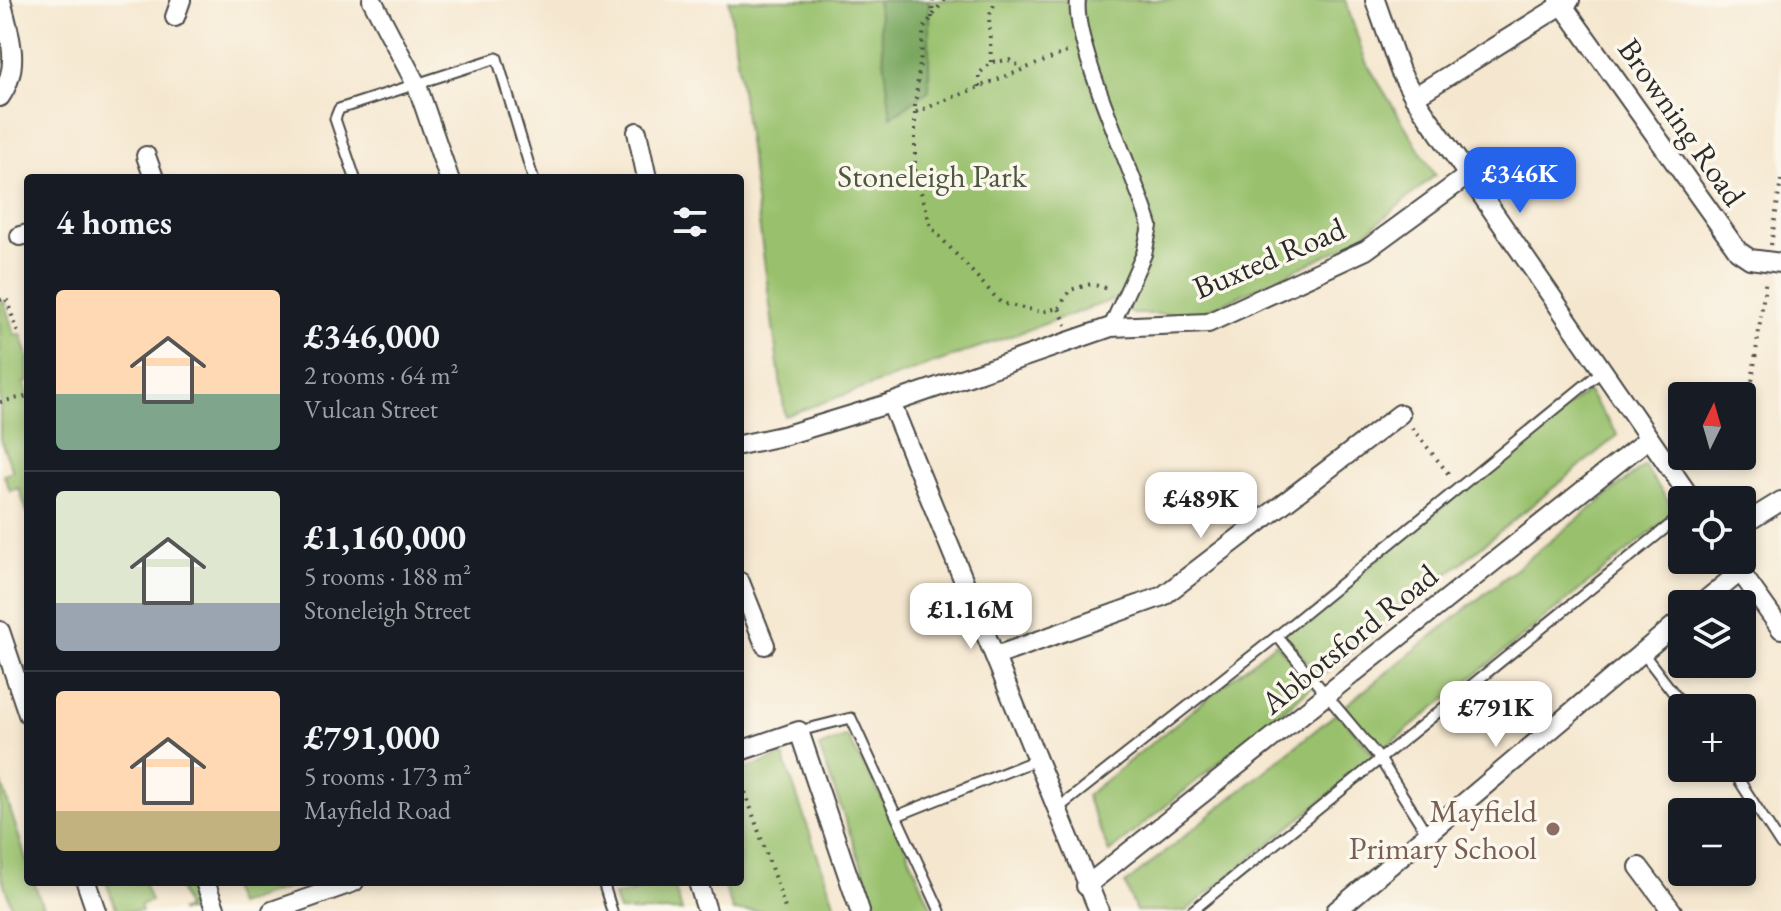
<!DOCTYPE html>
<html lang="en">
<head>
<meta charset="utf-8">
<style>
	body { margin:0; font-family:"EB Garamond",serif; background:#242831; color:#f1f3f6; height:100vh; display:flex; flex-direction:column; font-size:30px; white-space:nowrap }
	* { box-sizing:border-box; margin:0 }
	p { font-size:26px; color:#9ea1a6 }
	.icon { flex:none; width:44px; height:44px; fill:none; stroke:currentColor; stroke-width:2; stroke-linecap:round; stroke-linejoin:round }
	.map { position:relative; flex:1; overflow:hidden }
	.side { position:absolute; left:24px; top:174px; width:720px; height:712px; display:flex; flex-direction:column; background:#171b24; border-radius:8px; box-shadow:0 4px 12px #0003 }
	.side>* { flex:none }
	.needle { width:52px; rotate:5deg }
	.buttons { position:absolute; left:1668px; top:382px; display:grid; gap:16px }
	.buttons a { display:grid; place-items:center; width:88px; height:88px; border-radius:8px; background:#171b24; box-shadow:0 4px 12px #0003; font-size:40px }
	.price { position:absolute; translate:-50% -68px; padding:0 18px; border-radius:16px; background:#fff; color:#222; font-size:26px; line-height:52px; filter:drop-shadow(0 2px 4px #0008) }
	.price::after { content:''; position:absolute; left:50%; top:48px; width:24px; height:18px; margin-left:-12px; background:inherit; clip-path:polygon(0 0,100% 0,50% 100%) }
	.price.active { background:#2563eb; color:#fff }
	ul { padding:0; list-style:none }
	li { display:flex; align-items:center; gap:24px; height:200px; padding:0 32px }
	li+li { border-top:2px solid #363941 }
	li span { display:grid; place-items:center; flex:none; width:224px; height:160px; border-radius:8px; color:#555 }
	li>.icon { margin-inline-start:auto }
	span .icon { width:96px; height:96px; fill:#fffc; stroke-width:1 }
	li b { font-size:34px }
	h2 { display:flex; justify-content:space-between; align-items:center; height:96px; padding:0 32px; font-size:34px }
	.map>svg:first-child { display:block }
</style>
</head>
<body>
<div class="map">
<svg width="1781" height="911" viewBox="0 0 1781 911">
	<rect width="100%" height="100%" fill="#fbf7ec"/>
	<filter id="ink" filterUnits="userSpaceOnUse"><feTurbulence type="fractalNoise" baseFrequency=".0125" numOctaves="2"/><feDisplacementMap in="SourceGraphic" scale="16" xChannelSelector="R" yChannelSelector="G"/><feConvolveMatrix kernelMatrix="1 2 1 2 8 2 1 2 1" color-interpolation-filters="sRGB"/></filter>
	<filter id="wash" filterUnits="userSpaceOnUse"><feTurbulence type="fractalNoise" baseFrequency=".006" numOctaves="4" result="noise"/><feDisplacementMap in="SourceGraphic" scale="32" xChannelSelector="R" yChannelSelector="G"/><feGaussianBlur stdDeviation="1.8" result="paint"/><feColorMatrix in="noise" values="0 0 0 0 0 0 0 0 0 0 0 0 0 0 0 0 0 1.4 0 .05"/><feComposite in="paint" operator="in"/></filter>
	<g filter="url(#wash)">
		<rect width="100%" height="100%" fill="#f5e7cf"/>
		<g fill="#99c16d" stroke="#62764c" stroke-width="2">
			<path d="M729,0H1345L1366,62L1435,175L1354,243L1200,314H1133L1115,299L785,416Z"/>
			<path d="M4,301L15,335L21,334L28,356V382L24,383L28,394V515L19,488L10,491L4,475L13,471L0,439V302Z"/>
			<path d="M1587,391L1618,435L1320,678L1284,634Z"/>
			<path d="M1644,466L1676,512L1381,751L1344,707Z"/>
			<path d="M1276,643L1313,686L1109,852L1086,796Z"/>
			<path d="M1338,712L1376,757L1186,911H1136L1125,884Z"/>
			<path d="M847,736L890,812L933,911H878L819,747Z"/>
			<path d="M783,756L837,911H733L723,882H740V771Z"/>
			<path d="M0,778L28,865V882H34L44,911H13L0,872Z"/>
			<path d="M106,882H144L151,901L140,905L142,911H117Z"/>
			<path d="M177,882H188L198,911H179L186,908Z"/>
			<path d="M228,882H304L237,905Z"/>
			<path d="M673,882L682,911H619L614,896Z"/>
		</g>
		<path fill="#7aa760" stroke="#526946" stroke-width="2" d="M877,0H929V90L891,117Z"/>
	</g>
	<g filter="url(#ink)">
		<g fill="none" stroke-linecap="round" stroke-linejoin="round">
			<defs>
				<g id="service">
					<path d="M355,178L335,119L339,109L497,58L533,178"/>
					<path d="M1277,636L1380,759L1427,834"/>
					<path d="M1642,652L1685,708"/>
					<path d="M799,731L851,718L940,911"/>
					<path d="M1731,768L1781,845"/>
					<path d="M1056,810L1277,636L1602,371"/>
					<path d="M899,815L1036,760"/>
					<path d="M603,882L612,911"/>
					<path d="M1192,911L1682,515"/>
				</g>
				<path id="pedestrian" d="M1078,0C1072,44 1135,174 1150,226L1144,254L1111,327"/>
				<g id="minor">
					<path d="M372,0L418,88L449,178"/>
					<path d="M1375,0L1400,71L1414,97L1692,500"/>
					<path d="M1559,0L1738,251L1750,259L1781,263"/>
					<path d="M175,17L181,0"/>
					<path d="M0,97C22,65 9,34 1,0"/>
					<path d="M1414,97L1570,0"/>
					<path d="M637,132L647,178"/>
					<path d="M146,156L154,178"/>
					<path d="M20,236L28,234"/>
					<path d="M891,403L1099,911"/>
					<path d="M740,445L786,435L891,403L1111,327L1208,323L1366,250L1467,176"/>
					<path d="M1742,525L1781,501"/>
					<path d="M1732,560L1781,629"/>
					<path d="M740,582L765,645"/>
					<path d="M1701,604L1740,572"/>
					<path d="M0,631L28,714"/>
					<path d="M996,656L1163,596L1400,414"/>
					<path d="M740,751L799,731L860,911"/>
					<path d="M1639,867L1672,911"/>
					<path d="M86,882L96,911"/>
					<path d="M205,882L216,911"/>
					<path d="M698,882L707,911"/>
					<path d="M1086,886L1649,438"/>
					<path d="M272,911L354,882"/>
					<path d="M1336,911L1682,619"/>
				</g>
			</defs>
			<use href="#service" stroke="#494744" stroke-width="13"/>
			<use href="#pedestrian" stroke="#494744" stroke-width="18"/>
			<use href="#minor" stroke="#494744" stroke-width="22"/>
			<g stroke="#494744" stroke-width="4" stroke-dasharray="2 6" stroke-linecap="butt">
				<path d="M944,0L924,28L915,106V171L931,227L1001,303L1041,312L1059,308L1066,325"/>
				<path d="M932,18L933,0"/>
				<path d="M991,62L989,16L996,0"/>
				<path d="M979,87V74L991,62L1009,60L1023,68"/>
				<path d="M916,112L1067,52"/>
				<path d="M1771,245L1781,180"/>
				<path d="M0,300L6,298L18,333"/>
				<path d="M1059,308L1070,290L1091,284L1109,289"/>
				<path d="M0,402L28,396"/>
				<path d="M1742,409L1749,404L1766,278"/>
				<path d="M1412,428L1451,477"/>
				<path d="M740,777L786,911"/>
			</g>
			<use href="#service" stroke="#fff" stroke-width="9"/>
			<use href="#pedestrian" stroke="#fff" stroke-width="14"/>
			<use href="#minor" stroke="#fff" stroke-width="18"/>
		</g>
	</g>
	<circle fill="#8d6e63" stroke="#fbf7ec" stroke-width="3" cx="1553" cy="829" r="8"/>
	<g text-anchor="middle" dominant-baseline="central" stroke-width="7" stroke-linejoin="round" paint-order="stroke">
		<g font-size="32" fill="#2b2b2b" stroke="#fbf7ec">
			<text transform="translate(1682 122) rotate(55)">Browning Road</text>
			<text transform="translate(1269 258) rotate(-23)">Buxted Road</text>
			<text transform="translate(1349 639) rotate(-39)">Abbotsford Road</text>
		</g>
		<g font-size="32" fill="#4c583f" stroke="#fbf7ec">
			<text x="932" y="176">Stoneleigh Park</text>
		</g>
		<g font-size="32" fill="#785e54" stroke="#fbf7ec" text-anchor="end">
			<text x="1537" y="811">Mayfield<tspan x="1537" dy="37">Primary School</tspan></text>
		</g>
	</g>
</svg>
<div class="buttons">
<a><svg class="needle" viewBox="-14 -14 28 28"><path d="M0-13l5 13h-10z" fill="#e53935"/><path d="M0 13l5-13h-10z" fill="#9ea1a6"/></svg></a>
<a><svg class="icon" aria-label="locate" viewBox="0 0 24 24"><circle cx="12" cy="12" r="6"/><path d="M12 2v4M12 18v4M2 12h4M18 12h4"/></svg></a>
<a><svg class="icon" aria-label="layers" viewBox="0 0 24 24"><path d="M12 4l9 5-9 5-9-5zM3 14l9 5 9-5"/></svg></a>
<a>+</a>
<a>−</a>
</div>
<b class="price active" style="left:1520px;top:215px">£346K</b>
<b class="price" style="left:1201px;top:540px">£489K</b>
<b class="price" style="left:971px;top:651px">£1.16M</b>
<b class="price" style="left:1496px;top:749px">£791K</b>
<section class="side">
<h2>4 homes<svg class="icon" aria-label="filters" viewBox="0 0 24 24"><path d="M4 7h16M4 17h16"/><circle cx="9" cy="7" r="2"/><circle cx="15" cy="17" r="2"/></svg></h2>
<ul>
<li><span style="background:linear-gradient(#ffd9b3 65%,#7fa58c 0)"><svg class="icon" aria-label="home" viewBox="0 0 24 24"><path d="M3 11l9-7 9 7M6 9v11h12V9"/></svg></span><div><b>£346,000</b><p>2 rooms · 64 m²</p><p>Vulcan Street</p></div></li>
<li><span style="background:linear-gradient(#dfe7d0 70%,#9aa5b1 0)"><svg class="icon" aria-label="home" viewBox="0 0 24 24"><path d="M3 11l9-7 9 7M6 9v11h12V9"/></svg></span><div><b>£1,160,000</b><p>5 rooms · 188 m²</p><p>Stoneleigh Street</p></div></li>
<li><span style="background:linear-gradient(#ffd9b3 75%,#c2b280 0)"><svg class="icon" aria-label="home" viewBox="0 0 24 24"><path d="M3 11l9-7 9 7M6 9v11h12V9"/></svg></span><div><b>£791,000</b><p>5 rooms · 173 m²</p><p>Mayfield Road</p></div></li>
</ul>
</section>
</div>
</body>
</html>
